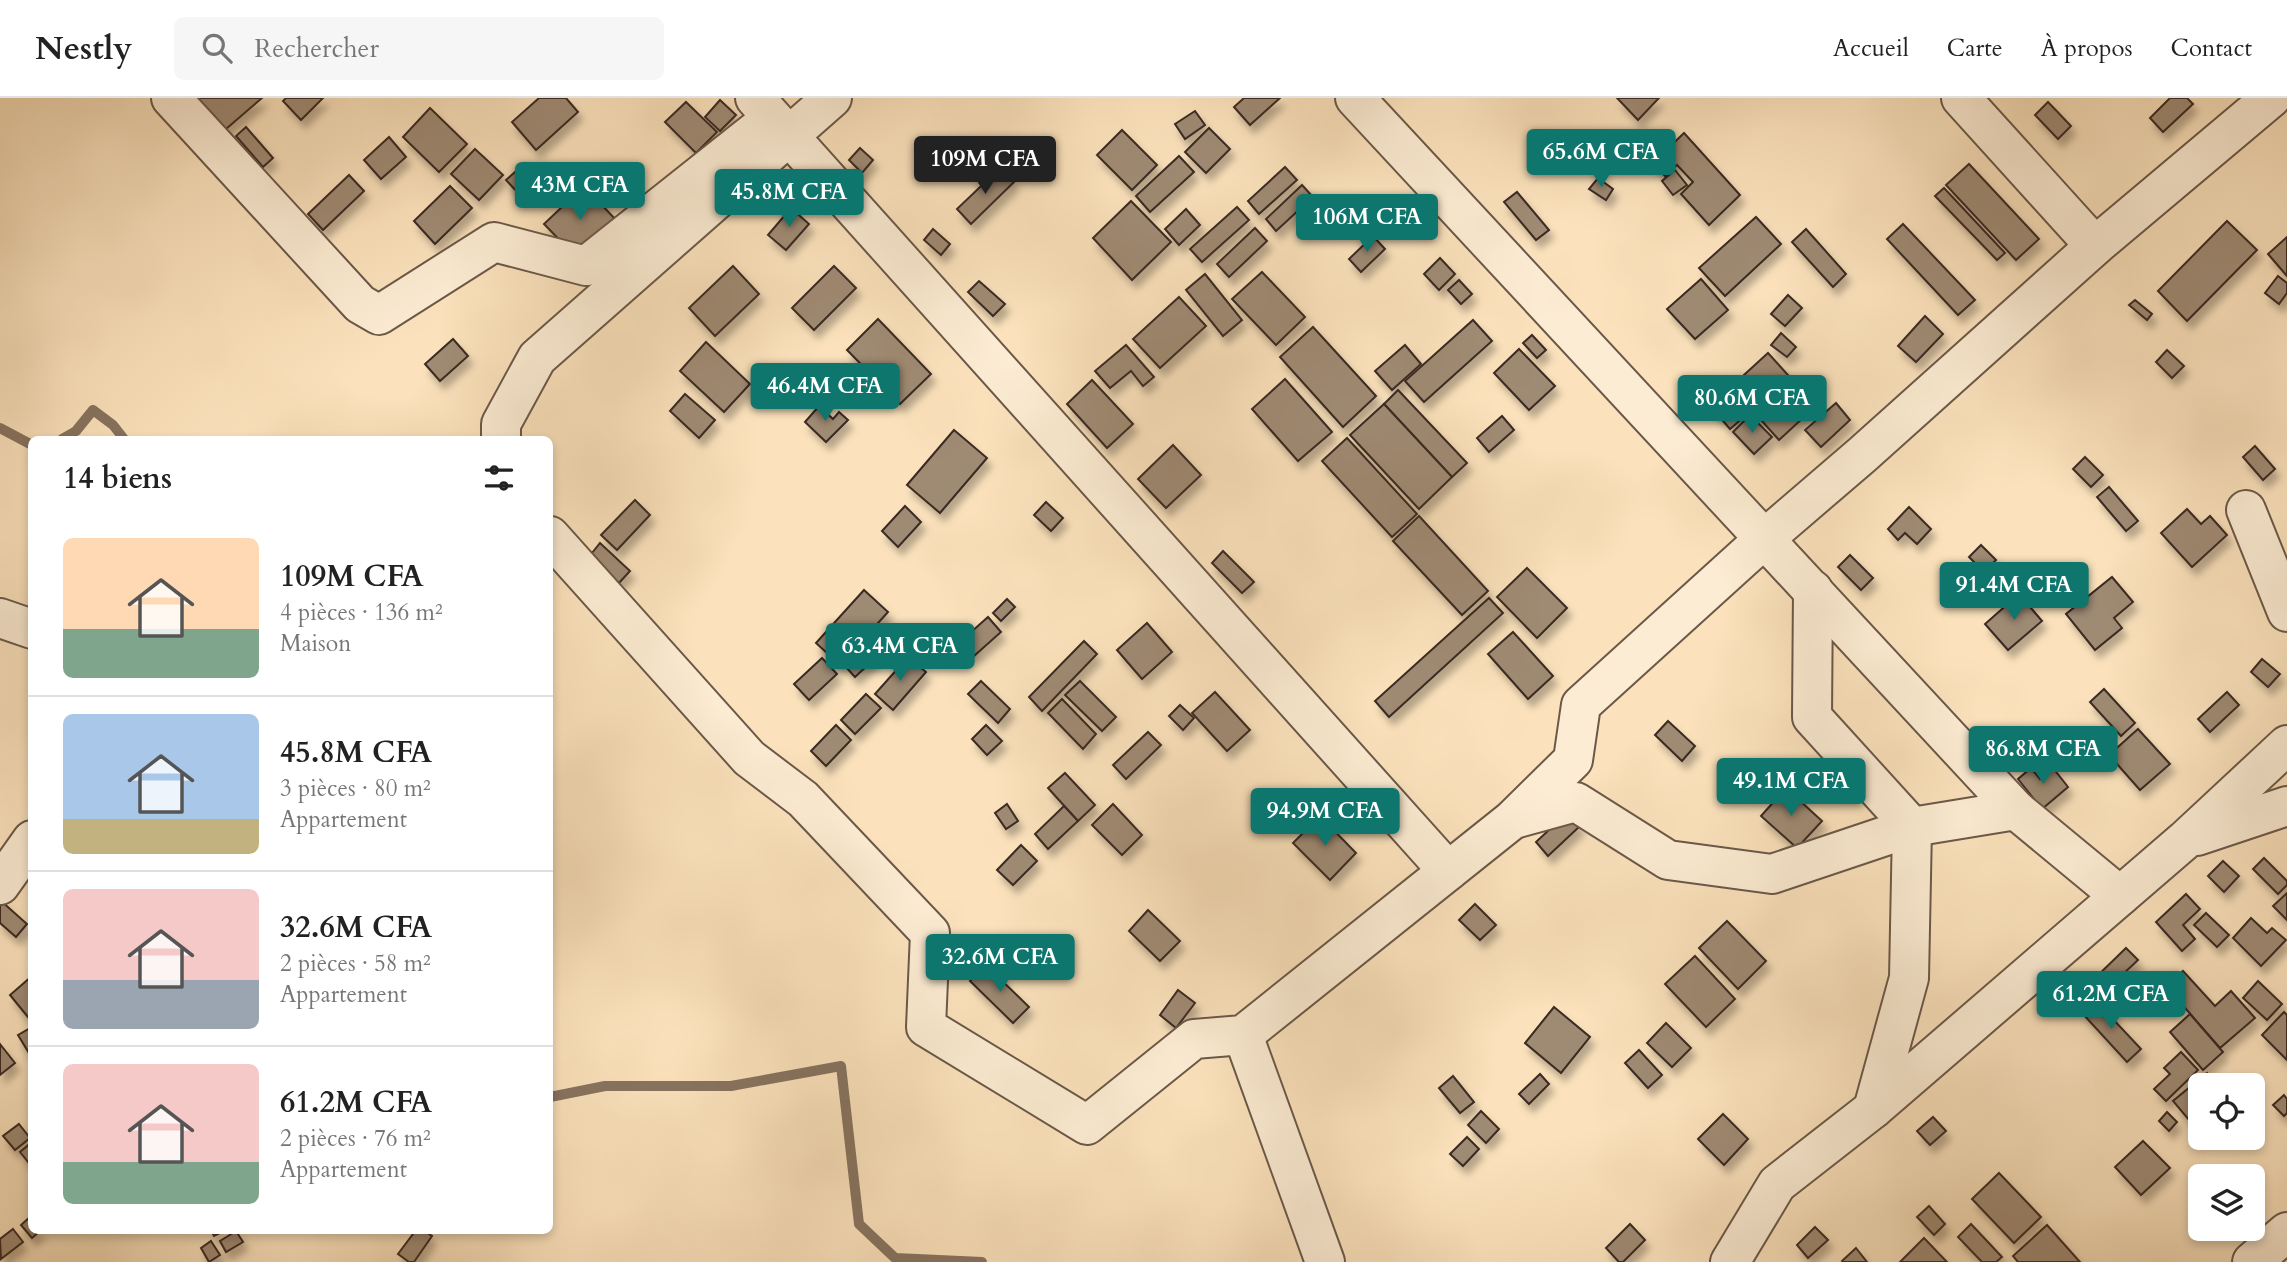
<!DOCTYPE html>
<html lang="fr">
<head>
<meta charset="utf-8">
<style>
	body { margin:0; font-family:Cardo,serif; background:#f6f6f6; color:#222; height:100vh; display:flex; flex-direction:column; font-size:26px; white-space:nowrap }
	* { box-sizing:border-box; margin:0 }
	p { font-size:23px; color:#767676 }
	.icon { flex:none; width:38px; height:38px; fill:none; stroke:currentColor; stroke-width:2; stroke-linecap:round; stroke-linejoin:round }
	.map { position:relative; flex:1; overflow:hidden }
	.sheet { position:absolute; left:28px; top:338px; width:525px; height:798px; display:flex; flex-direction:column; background:#fff; border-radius:10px; box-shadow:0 4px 10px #0003 }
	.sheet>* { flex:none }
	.tools { position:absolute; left:2188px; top:975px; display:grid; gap:14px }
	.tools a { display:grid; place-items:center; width:77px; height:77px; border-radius:10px; background:#fff; box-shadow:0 4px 10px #0003; font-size:35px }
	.price { position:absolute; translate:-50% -60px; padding:0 16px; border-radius:7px; background:#0f766e; color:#fff; font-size:23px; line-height:46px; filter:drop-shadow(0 2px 4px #0008) }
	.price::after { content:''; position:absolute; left:50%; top:42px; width:21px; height:16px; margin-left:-10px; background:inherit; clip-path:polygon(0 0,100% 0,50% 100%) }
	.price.on { background:#222; color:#fff }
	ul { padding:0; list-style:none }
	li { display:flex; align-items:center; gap:21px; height:175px; padding:0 35px }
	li+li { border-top:2px solid #e0e0e0 }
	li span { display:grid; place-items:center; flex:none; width:196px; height:140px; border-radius:10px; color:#555 }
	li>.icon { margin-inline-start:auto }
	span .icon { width:84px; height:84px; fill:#fffc; stroke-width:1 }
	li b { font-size:30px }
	h2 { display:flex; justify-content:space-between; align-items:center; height:84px; padding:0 35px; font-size:30px }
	header { display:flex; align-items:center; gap:42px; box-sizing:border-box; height:98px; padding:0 35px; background:#fff; border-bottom:2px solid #e0e0e0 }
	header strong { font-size:33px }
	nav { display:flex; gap:38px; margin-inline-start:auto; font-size:24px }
	.search { width:490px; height:63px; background:#f6f6f6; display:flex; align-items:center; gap:18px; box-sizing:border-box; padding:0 24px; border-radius:10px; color:#767676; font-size:26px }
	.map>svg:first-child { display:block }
</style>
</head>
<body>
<header>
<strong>Nestly</strong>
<div class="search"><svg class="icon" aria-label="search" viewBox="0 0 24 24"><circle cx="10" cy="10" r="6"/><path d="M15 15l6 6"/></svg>Rechercher</div>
<nav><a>Accueil</a><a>Carte</a><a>À propos</a><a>Contact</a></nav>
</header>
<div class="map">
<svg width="2287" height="1164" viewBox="0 0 2287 1164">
	<defs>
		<filter id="shadow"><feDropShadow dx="4.5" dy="8" stdDeviation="3.5" flood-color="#0004"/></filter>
	</defs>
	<rect width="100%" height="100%" fill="#fbe2bc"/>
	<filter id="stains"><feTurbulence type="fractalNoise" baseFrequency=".00286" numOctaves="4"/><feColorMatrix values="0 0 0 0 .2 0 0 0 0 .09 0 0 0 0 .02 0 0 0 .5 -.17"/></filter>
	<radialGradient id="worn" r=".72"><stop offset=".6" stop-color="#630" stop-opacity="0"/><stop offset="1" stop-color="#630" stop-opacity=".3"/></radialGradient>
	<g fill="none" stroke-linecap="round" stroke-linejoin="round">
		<g stroke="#877360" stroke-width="10">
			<path d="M0,330L32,347"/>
			<path d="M62,341L76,333L93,312L113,327L124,341"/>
			<path d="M550,999L605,988H731L841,968L859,1126L895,1160L982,1164"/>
		</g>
	</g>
	<g fill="#9f8a73" stroke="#3b2a23" stroke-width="2" filter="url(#shadow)">
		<path d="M190,0H262L219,37Z"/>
		<path d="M286,0H323L301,22L283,3Z"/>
		<path d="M539,0H566L578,14L536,52L512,24Z"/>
		<path d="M1244,0H1280L1250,27L1234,9Z"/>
		<path d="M1617,0H1659L1638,22Z"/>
		<path d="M2170,0H2187L2193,6L2163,34L2150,20Z"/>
		<path d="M720,2L736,17L720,33L705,19Z"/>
		<path d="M686,4L717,34L696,55L665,24Z"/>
		<path d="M2048,4L2071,28L2058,41L2035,17Z"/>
		<path d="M430,10L467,46L439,74L403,39Z"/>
		<path d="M1195,13L1205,27L1185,41L1175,26Z"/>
		<path d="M246,29L273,60L263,69L236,38Z"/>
		<path d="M1209,30L1230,51L1206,75L1185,54Z"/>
		<path d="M1122,32L1157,67L1132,92L1097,57Z"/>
		<path d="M1684,35L1740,97L1709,127L1681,96L1693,84L1677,67L1665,78L1653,65Z"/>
		<path d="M389,39L406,59L381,81L364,62Z"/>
		<path d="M860,50L873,62L862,75L849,62Z"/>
		<path d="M475,51L503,77L479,102L451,76Z"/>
		<path d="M1179,58L1194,74L1150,114L1136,98Z"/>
		<path d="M525,65L537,80L519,96L506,82Z"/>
		<path d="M1969,66L2039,141L2016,162L1946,87Z"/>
		<path d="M1285,69L1297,82L1259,116L1248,103Z"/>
		<path d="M1000,70L1014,84L971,126L957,111Z"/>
		<path d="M1675,72L1687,87L1673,97L1662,83Z"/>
		<path d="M349,77L364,93L323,132L308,116Z"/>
		<path d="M1598,80L1613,91L1606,102L1589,91Z"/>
		<path d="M1302,87L1313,99L1276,133L1266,121Z"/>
		<path d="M450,88L472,110L435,146L414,123Z"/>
		<path d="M584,88L616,122L577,160L544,126Z"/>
		<path d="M1944,90L2005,155L1997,162L1935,98Z"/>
		<path d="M1517,94L1549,132L1536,142L1504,104Z"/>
		<path d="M1131,103L1171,144L1132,182L1093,140Z"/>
		<path d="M1237,109L1249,122L1202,164L1190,151Z"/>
		<path d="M791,110L809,126L786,152L768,137Z"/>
		<path d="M1186,111L1200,127L1179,147L1165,131Z"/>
		<path d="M1756,119L1781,146L1725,198L1699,170Z"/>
		<path d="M2227,123L2257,152L2187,223L2158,193Z"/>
		<path d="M1903,126L1975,202L1958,217L1887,141Z"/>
		<path d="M1255,130L1267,143L1229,179L1217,166Z"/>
		<path d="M933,131L950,146L941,157L924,142Z"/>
		<path d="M1806,131L1846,176L1833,189L1792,144Z"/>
		<path d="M1373,138L1385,151L1361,174L1349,161Z"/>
		<path d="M2287,139V178L2268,156Z"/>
		<path d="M1440,160L1455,176L1439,192L1424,176Z"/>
		<path d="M733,168L759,196L715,238L689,210Z"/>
		<path d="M834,168L856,190L814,232L792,210Z"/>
		<path d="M1262,174L1305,219L1276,247L1232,201Z"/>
		<path d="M1205,176L1242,222L1223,238L1186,192Z"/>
		<path d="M2278,178L2287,185V195L2279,206L2265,195Z"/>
		<path d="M1701,181L1728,212L1695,241L1667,211Z"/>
		<path d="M1459,182L1472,196L1461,206L1448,192Z"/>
		<path d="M979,183L1005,206L993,218L968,194Z"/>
		<path d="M1788,197L1802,210L1785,228L1771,216Z"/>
		<path d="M1179,199L1206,228L1160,270L1133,241Z"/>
		<path d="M2135,202L2152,216L2147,222L2129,207Z"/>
		<path d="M1925,218L1943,236L1916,264L1898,248Z"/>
		<path d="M878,221L931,276L900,306L847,252Z"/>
		<path d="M1473,222L1492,243L1424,304L1405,283Z"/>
		<path d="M1313,229L1376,298L1343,329L1280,259Z"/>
		<path d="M1781,235L1796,249L1787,259L1771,247Z"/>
		<path d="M1532,237L1546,252L1537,260L1523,245Z"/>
		<path d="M453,241L468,258L440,283L425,266Z"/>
		<path d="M706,244L750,286L724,314L680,273Z"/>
		<path d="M1126,247L1154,279L1143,288L1131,273L1110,290L1095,273Z"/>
		<path d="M1405,247L1421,266L1392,292L1375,273Z"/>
		<path d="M1519,251L1555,288L1529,312L1494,275Z"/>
		<path d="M2167,252L2184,268L2172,280L2156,264Z"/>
		<path d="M1768,255L1816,308L1779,342L1752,312L1730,331L1710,308Z"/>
		<path d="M1285,281L1332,334L1298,363L1252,311Z"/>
		<path d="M1092,282L1133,326L1107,350L1067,306Z"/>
		<path d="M1398,292L1467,365L1452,379L1384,306Z"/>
		<path d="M685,296L715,322L699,340L670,313Z"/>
		<path d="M1836,305L1850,322L1821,349L1805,332Z"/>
		<path d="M1384,306L1452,379L1419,411L1350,337Z"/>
		<path d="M819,308L833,321L839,314L848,322L826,344L805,324Z"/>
		<path d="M1750,317L1772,339L1754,356L1733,334Z"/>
		<path d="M1502,318L1514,332L1489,354L1477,340Z"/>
		<path d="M954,332L987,360L940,415L907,387Z"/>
		<path d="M1347,340L1417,416L1392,439L1322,363Z"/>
		<path d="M1173,347L1201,377L1166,410L1138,381Z"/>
		<path d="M2255,348L2275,371L2263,382L2243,359Z"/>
		<path d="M2085,359L2103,377L2091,389L2073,371Z"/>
		<path d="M2109,389L2138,423L2126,433L2097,399Z"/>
		<path d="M635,402L650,417L617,452L601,437Z"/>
		<path d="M1046,404L1063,420L1051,433L1034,417Z"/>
		<path d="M905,408L921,424L898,449L882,433Z"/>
		<path d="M1909,409L1931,431L1917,446L1905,435L1898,442L1888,431Z"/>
		<path d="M2187,411L2201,426L2210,418L2227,437L2192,469L2161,435Z"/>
		<path d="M1419,418L1488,493L1462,517L1393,443Z"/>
		<path d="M600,445L630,473L618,486L588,460Z"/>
		<path d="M1981,447L1996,462L1984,474L1969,459Z"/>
		<path d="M1223,453L1254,484L1242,495L1212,465Z"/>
		<path d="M1850,457L1873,480L1861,492L1838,469Z"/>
		<path d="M1527,470L1567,510L1537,540L1497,499Z"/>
		<path d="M2112,479L2133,504L2114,520L2122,530L2095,552L2066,516Z"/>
		<path d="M864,492L888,514L840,567L816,545Z"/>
		<path d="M2019,496L2042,523L2008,552L1985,526Z"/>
		<path d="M1489,500L1503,515L1389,619L1375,603Z"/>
		<path d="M1007,501L1015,509L1001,523L993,515Z"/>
		<path d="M988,519L1001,534L974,558L961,543Z"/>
		<path d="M1147,525L1172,554L1142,581L1117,552Z"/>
		<path d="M885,527L897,540L855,579L844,567Z"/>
		<path d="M1513,534L1553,578L1528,601L1488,556Z"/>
		<path d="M1084,543L1097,556L1042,613L1029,599Z"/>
		<path d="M908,559L926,574L893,612L875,596Z"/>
		<path d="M822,560L837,576L809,602L794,586Z"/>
		<path d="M2262,561L2280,576L2268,589L2251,574Z"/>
		<path d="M981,583L1010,611L998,625L968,596Z"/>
		<path d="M1080,583L1116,619L1102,633L1065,597Z"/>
		<path d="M2104,591L2135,625L2121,638L2090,604Z"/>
		<path d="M1215,594L1250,632L1227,653L1192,615Z"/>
		<path d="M2227,594L2239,607L2210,634L2198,621Z"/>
		<path d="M866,596L881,610L855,636L841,622Z"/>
		<path d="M1062,601L1096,636L1083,651L1048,615Z"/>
		<path d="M1180,607L1194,620L1183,632L1169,618Z"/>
		<path d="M1668,623L1695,648L1682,663L1655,637Z"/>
		<path d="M836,627L851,642L826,668L811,653Z"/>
		<path d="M986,627L1002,643L987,657L972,641Z"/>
		<path d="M2138,631L2170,666L2140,692L2109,657Z"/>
		<path d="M1148,634L1161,647L1126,681L1113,667Z"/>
		<path d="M2087,635L2100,651L2088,661L2075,644Z"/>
		<path d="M2031,670L2040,681L2053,670L2068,689L2042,711L2018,681Z"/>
		<path d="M1065,675L1095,707L1078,723L1048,690Z"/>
		<path d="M1786,690L1822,723L1797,750L1761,718Z"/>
		<path d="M1007,706L1018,723L1006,731L995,715Z"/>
		<path d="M1113,706L1142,737L1122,757L1092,727Z"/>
		<path d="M1064,708L1078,723L1048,751L1035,736Z"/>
		<path d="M1567,715L1580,728L1548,758L1536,744Z"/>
		<path d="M1320,718L1356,755L1330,782L1293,745Z"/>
		<path d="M1021,747L1037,763L1013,787L997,772Z"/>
		<path d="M2264,760L2287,783V787L2278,796L2253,771Z"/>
		<path d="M2223,763L2239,778L2224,794L2208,778Z"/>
		<path d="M2287,795V822L2273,808Z"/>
		<path d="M2186,796L2200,811L2183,827L2195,841L2182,853L2156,824Z"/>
		<path d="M0,802L27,826L16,839L0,825Z"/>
		<path d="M1475,806L1496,827L1480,842L1459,822Z"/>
		<path d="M1148,812L1180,843L1160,863L1129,833Z"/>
		<path d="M2206,815L2229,837L2217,849L2194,827Z"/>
		<path d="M2251,820L2267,835L2272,830L2286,842L2261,868L2233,840Z"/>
		<path d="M1727,823L1766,863L1738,891L1699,850Z"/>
		<path d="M2126,850L2138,862L2104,894L2093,882Z"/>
		<path d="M1695,858L1735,901L1706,929L1665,886Z"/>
		<path d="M986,867L1029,909L1013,925L970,883Z"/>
		<path d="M2183,873L2215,908L2231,893L2255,920L2220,950L2166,888Z"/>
		<path d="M32,878V924L10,897Z"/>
		<path d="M2258,883L2282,906L2267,922L2243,900Z"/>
		<path d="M1178,892L1195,905L1176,930L1160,917Z"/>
		<path d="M2095,902L2141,951L2127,964L2082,915Z"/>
		<path d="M1554,909L1590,939L1561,975L1525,945Z"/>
		<path d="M2284,914L2287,917V962L2262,937Z"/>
		<path d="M2190,916L2223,954L2203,972L2170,934Z"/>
		<path d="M1666,925L1691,950L1672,969L1647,945Z"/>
		<path d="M32,929V954L29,955L18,937Z"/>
		<path d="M0,946L15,965L0,977Z"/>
		<path d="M1639,952L1662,977L1648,990L1625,965Z"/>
		<path d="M2181,954L2198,972L2166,1003L2154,991L2170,976L2164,970Z"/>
		<path d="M2207,975L2216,987H2200V1035L2173,1003Z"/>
		<path d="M1540,976L1549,986L1529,1006L1519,996Z"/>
		<path d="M1453,978L1474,1004L1460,1015L1439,990Z"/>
		<path d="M2284,997L2287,1001V1015L2284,1018L2273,1007Z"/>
		<path d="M1481,1013L1499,1031L1486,1045L1468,1027Z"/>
		<path d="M2167,1014L2177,1024L2169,1033L2159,1023Z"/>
		<path d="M1723,1016L1748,1041L1724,1067L1698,1041Z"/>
		<path d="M1933,1019L1946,1033L1930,1047L1917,1033Z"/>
		<path d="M19,1026L30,1040L15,1052L3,1038Z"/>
		<path d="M1467,1039L1479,1051L1463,1068L1450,1056Z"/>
		<path d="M2143,1043L2170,1070L2141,1097L2115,1069Z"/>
		<path d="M32,1044V1069L20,1054Z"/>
		<path d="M1999,1075L2041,1119L2014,1145L1972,1101Z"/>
		<path d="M1929,1108L1945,1126L1934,1137L1917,1119Z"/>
		<path d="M32,1117V1132H41L32,1140L21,1127Z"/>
		<path d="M1630,1126L1645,1142L1623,1164H1619L1606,1150Z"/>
		<path d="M1971,1126L2002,1159L1996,1164H1982L1958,1139Z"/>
		<path d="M2047,1127L2080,1164H2018L2013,1158Z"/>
		<path d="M1815,1129L1828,1142L1808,1160L1797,1147Z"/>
		<path d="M13,1131L23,1144L1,1161L0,1141Z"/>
		<path d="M211,1132H226L214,1138Z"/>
		<path d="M416,1132H423L432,1138L414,1164H409L398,1156Z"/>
		<path d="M236,1133L243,1144L226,1154L220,1143Z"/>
		<path d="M1924,1140L1947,1164H1900Z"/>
		<path d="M211,1143L220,1157L209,1164L201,1150Z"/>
		<path d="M1856,1150L1867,1164H1843L1842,1163Z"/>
	</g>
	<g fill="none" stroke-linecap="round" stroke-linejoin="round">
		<defs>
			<g id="minor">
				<path d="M171,0L360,206L379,217L494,144L586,168L771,21"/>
				<path d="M755,0L1448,773"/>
				<path d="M1355,0L2016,712L2120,798"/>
				<path d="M1961,0L2095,148"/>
				<path d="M501,341V326L537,260L832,0"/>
				<path d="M2246,412L2287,514"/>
				<path d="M550,438L749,660L803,701L930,835L926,929L1087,1027L1194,941L1243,937L1512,722L1573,662L1581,607L1763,442L1862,357L2095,148L2271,0"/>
				<path d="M1813,492L1812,619L1912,729L1909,880L1873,1011"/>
				<path d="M0,520L32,531"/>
				<path d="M1514,721L1576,704L1668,762L1772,776L1912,729L2016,712"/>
				<path d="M2197,738L2287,708"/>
				<path d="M0,787L32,742"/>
				<path d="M1243,937L1325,1164"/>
				<path d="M1730,1164L1777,1086L1873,1011L2185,742L2287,647"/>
				<path d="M2252,1164L2287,1134"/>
			</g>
		</defs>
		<use href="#minor" stroke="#6b5849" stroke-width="42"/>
		<use href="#minor" stroke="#fcecd3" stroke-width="38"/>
	</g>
	<rect width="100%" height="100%" filter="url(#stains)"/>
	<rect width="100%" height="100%" fill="url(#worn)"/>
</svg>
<div class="tools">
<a><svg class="icon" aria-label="locate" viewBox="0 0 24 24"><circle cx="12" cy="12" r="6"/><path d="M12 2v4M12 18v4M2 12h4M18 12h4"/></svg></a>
<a><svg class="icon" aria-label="layers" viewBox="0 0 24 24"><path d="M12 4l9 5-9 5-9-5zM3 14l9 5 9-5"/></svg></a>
</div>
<b class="price" style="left:1601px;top:91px">65.6M CFA</b>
<b class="price on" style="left:985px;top:98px">109M CFA</b>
<b class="price" style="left:580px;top:124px">43M CFA</b>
<b class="price" style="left:789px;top:131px">45.8M CFA</b>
<b class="price" style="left:1367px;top:156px">106M CFA</b>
<b class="price" style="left:825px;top:325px">46.4M CFA</b>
<b class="price" style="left:1752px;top:337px">80.6M CFA</b>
<b class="price" style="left:2014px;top:524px">91.4M CFA</b>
<b class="price" style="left:900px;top:585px">63.4M CFA</b>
<b class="price" style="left:2043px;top:688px">86.8M CFA</b>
<b class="price" style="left:1791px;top:720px">49.1M CFA</b>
<b class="price" style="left:1325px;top:750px">94.9M CFA</b>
<b class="price" style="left:1000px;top:896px">32.6M CFA</b>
<b class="price" style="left:2111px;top:933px">61.2M CFA</b>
<section class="sheet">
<h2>14 biens<svg class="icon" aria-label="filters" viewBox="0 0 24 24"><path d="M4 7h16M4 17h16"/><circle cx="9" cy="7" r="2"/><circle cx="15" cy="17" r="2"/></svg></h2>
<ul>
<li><span style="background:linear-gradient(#ffd9b3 65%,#7fa58c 0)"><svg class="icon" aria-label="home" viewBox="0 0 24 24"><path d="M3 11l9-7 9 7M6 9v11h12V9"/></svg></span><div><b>109M CFA</b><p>4 pièces · 136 m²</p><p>Maison</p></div></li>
<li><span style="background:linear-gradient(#a9c7e8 75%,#c2b280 0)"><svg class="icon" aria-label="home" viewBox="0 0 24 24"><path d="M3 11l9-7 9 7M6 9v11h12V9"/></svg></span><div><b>45.8M CFA</b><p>3 pièces · 80 m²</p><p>Appartement</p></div></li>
<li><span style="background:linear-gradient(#f6c9c9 65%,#9aa5b1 0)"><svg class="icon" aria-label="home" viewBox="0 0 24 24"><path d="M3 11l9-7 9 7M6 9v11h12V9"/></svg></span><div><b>32.6M CFA</b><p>2 pièces · 58 m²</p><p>Appartement</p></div></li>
<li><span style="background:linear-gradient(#f6c9c9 70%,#7fa58c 0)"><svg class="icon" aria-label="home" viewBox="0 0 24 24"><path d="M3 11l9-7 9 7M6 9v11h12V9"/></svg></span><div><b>61.2M CFA</b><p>2 pièces · 76 m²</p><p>Appartement</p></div></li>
</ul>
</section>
</div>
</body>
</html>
